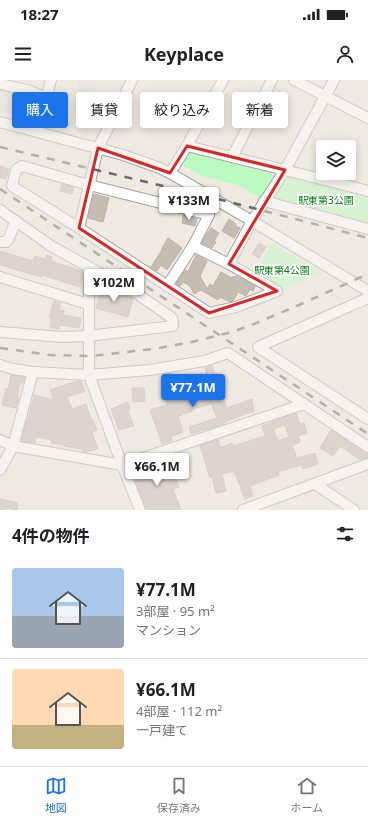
<!DOCTYPE html>
<html lang="ja">
<head>
<meta charset="utf-8">
<style>
	body { margin:0; font-family:"Noto Sans","Noto Sans JP",sans-serif; background:#f6f6f6; color:#202124; height:100vh; display:flex; flex-direction:column; font-size:15px; white-space:nowrap }
	* { box-sizing:border-box; margin:0 }
	p { font-size:13px; color:#757577 }
	.icon { flex:none; width:22px; height:22px; fill:none; stroke:currentColor; stroke-width:2; stroke-linecap:round; stroke-linejoin:round }
	.map { position:relative; height:430px; overflow:hidden }
	.sheet { display:flex; flex-direction:column; background:#fff; flex:1 }
	.sheet>* { flex:none }
	.banner { position:absolute; left:12px; top:12px; width:344px; height:36px; display:flex; gap:8px }
	.fabs { position:absolute; left:316px; top:60px; display:grid; gap:8px }
	.fabs a { display:grid; place-items:center; width:40px; height:40px; border-radius:4px; background:#fff; box-shadow:0 2px 10px #0003; font-size:20px }
	.price { position:absolute; translate:-50% -34px; padding:0 9px; border-radius:4px; background:#fff; color:#222; font-size:13px; line-height:26px; filter:drop-shadow(0 1px 2px #0008) }
	.price::after { content:''; position:absolute; left:50%; top:24px; width:12px; height:9px; margin-left:-6px; background:inherit; clip-path:polygon(0 0,100% 0,50% 100%) }
	.price.active { background:#1a73e8; color:#fff }
	ul { padding:0; list-style:none }
	li { display:flex; align-items:center; gap:12px; height:100px; padding:0 12px }
	li+li { border-top:1px solid #e0e0e0 }
	li span { display:grid; place-items:center; flex:none; width:112px; height:80px; border-radius:4px; color:#555 }
	li>.icon { margin-inline-start:auto }
	span .icon { width:48px; height:48px; fill:#fffc; stroke-width:1 }
	li b { font-size:17px }
	h2 { display:flex; justify-content:space-between; align-items:center; height:48px; padding:0 12px; font-size:17px }
	.chip { padding:0 14px; border-radius:4px; background:#fff; box-shadow:0 2px 10px #0003; font-size:14px; line-height:36px }
	.chip.active { background:#1a73e8; color:#fff }
	.status { display:flex; justify-content:space-between; align-items:center; height:28px; padding:0 20px; background:#fff; direction:ltr }
	.status svg { height:11px; fill:currentColor }
	header { display:flex; justify-content:space-between; align-items:center; height:52px; padding:0 12px; background:#fff; font-size:18px; font-weight:700 }
	.tabs { display:flex; justify-content:space-around; align-items:center; height:56px; border-top:1px solid #e0e0e0; background:#fff; font-size:11px; color:#757577 }
	.tabs a { display:grid; justify-items:center; gap:2px }
	.tabs .active { color:#1a73e8 }
	.map>svg:first-child { display:block }
</style>
</head>
<body>
<div class="status"><b>18:27</b><svg viewBox="0 0 49 12"><path d="M0 12V9h3v3zM5 12V6h3v6zM10 12V3h3v9zM15 12V0h3v12zM26 1h20v11H26zM47 4h2v5h-2z"/></svg></div>
<header><svg class="icon" aria-label="menu" viewBox="0 0 24 24"><path d="M4 6h16M4 12h16M4 18h16"/></svg>Keyplace<svg class="icon" aria-label="person" viewBox="0 0 24 24"><circle cx="12" cy="8" r="4"/><path d="M4 21q1-7 8-7t8 7"/></svg></header>
<div class="map">
<svg width="368" height="430" viewBox="0 0 368 430">
	<rect width="100%" height="100%" fill="#eeeae1"/>
	<g fill="#bbfbc2">
		<path d="M187,70L271,91L273,97L260,118L238,105L204,97L179,84Z"/>
		<path d="M290,96L368,116V145L276,122L274,117L286,98Z"/>
		<path d="M272,164L320,192L282,210L254,195Z"/>
	</g>
	<g fill="#e4e4e4">
		<path d="M79,0H96L90,25L74,21Z"/>
		<path d="M0,9L24,15L19,35L0,30Z"/>
		<path d="M53,17L72,23L68,36L49,30Z"/>
		<path d="M73,22L90,26L84,51L67,47Z"/>
	</g>
	<g fill="#c5bcb4" stroke="#c0b0a3" fill-rule="evenodd">
		<path d="M22,18L35,21L31,35L19,32Z"/>
		<path d="M0,86L9,89L6,99L0,97Z"/>
		<path d="M62,104L74,107L72,114L60,111Z"/>
		<path d="M94,114L109,118L103,142L88,138Z"/>
		<path d="M183,135L197,139L195,146L182,143Z"/>
		<path d="M229,139L236,144L235,146L240,148L234,158L222,151Z"/>
		<path d="M211,148L219,153L214,161L216,162L212,168L202,163L206,155Z"/>
		<path d="M168,158L182,168L167,190L161,185L157,191L151,187L162,170H161Z"/>
		<path d="M259,163L266,167L259,178L252,174Z"/>
		<path d="M0,171L33,181L35,176L45,179L46,175L52,177L51,181L82,191V199L80,207L42,195L41,197L0,185Z"/>
		<path d="M196,175L207,181L200,196L207,209L210,204L213,206L221,192L232,198L233,196L236,197L237,196L255,206L253,211L250,209L246,216L238,212L233,221L230,222L220,217L218,220L201,210L194,214L190,206L183,202L180,206L176,204L185,190L188,192Z"/>
		<path d="M101,209L129,217L133,219L128,237L96,228Z"/>
		<path d="M54,221L61,223L59,230L64,231L63,235L81,238L79,248L60,245L59,249L50,247L52,238H49Z"/>
		<path d="M212,285L215,295L207,297L205,288Z"/>
		<path d="M171,293L174,305L185,302L187,306L211,299L213,308H216L220,322L224,321L227,328L252,319L254,331L227,341V342L224,343V344L191,354L189,347L217,338L211,324L192,329L193,331L182,334V335L178,336L183,352L171,357L172,361L162,364L150,330L167,325L162,295Z"/>
		<path d="M11,295L25,297L23,303H20L17,317H19L16,328L2,325L6,308L8,309Z"/>
		<path d="M77,301H81L85,311L67,317L72,329L86,324L91,339H92L97,350L92,352L98,369L86,372H83L82,369L64,366V365L51,363V360L36,357L35,363L21,361L27,340H28L34,315L54,320L50,310Z"/>
		<path d="M132,308H144L145,321L133,322Z"/>
		<path d="M128,322L130,330L128,331L134,346L119,350L111,329Z"/>
		<path d="M296,333L300,344L304,343L307,353L298,356L300,362L292,365L297,378L315,373L318,384L303,389L301,385L278,392L279,395L250,406L253,416L245,419L234,391L222,394L226,411L216,413L212,397L210,398L200,366L218,360L220,368L232,363L233,366L265,356L262,346ZM285,345L289,357L278,361L273,349Z"/>
		<path d="M331,350L364,372L368,373V376L367,378L360,380L340,366L333,376L320,368Z"/>
		<path d="M149,383L152,390L171,383L179,407L173,409L181,430H147L131,389Z"/>
		<path d="M0,419L18,423L17,430L6,428L5,430H0Z"/>
	</g>
	<g fill="none" stroke-linecap="round" stroke-linejoin="round">
		<defs>
			<g id="minor">
				<path d="M132,0L98,68L79,148L209,233L236,227L277,211L229,184L193,166"/>
				<path d="M294,0L368,38"/>
				<path d="M0,4L27,10L47,18"/>
				<path d="M0,42L123,75L157,87L170,93L252,141L368,211"/>
				<path d="M38,52L51,0"/>
				<path d="M187,66L285,90L368,111"/>
				<path d="M232,77L272,0"/>
				<path d="M170,93L187,66L223,0"/>
				<path d="M264,121L368,149"/>
				<path d="M0,130L51,166L136,213L172,238L173,246L88,256L62,257L0,252"/>
				<path d="M79,148L12,106L16,90L22,86L89,105L209,135L193,166L167,206"/>
				<path d="M0,162H6C12,157 11,148 16,141"/>
				<path d="M229,184L252,141L285,90L334,0"/>
				<path d="M89,187V295L122,385L140,430"/>
				<path d="M0,197L88,224"/>
				<path d="M368,218L258,267L368,339"/>
				<path d="M0,285L13,289L33,292L89,295L150,290L204,281L228,273L368,367"/>
				<path d="M0,360L13,366L122,385L304,324"/>
				<path d="M0,390L13,366L33,292"/>
				<path d="M315,404L354,430"/>
				<path d="M243,430L368,384"/>
			</g>
		</defs>
		<use href="#minor" stroke="#a3a3a3" stroke-width="12"/>
		<use href="#minor" stroke="#fff" stroke-width="10"/>
		<g stroke="#6a6a6a" stroke-width="2.5" stroke-dasharray="8 8" stroke-linecap="butt">
			<path d="M0,67L226,121L368,158"/>
			<path d="M0,109L368,354"/>
			<path d="M0,268L50,275L92,276L153,269L192,262L232,252L254,244L299,225L368,194"/>
		</g>
	</g>
	<path d="M0 0H368V430H0ZM187,66L285,90L229,184L277,211L209,233L79,148L98,68L170,93Z" fill="#eeeae1" fill-opacity=".55" fill-rule="evenodd"/>
	<path fill="none" stroke="#d62828" stroke-width="3" stroke-linejoin="round" d="M187,66L285,90L229,184L277,211L209,233L79,148L98,68L170,93Z"/>
	<g text-anchor="middle" dominant-baseline="central" stroke-width="3.5" stroke-linejoin="round" paint-order="stroke">
		<g font-size="10" fill="#087c14" stroke="#fff">
			<text x="326" y="120">駅東第3公園</text>
			<text x="282" y="190">駅東第4公園</text>
		</g>
	</g>
</svg>
<div class="fabs">
<a><svg class="icon" aria-label="layers" viewBox="0 0 24 24"><path d="M12 4l9 5-9 5-9-5zM3 14l9 5 9-5"/></svg></a>
</div>
<b class="price" style="left:189px;top:141px">¥133M</b>
<b class="price" style="left:114px;top:223px">¥102M</b>
<b class="price active" style="left:193px;top:328px">¥77.1M</b>
<b class="price" style="left:157px;top:407px">¥66.1M</b>
<div class="banner">
<a class="chip active">購入</a>
<a class="chip">賃貸</a>
<a class="chip">絞り込み</a>
<a class="chip">新着</a>
</div>
</div>
<section class="sheet">
<h2>4件の物件<svg class="icon" aria-label="filters" viewBox="0 0 24 24"><path d="M4 7h16M4 17h16"/><circle cx="9" cy="7" r="2"/><circle cx="15" cy="17" r="2"/></svg></h2>
<ul>
<li><span style="background:linear-gradient(#a9c7e8 60%,#9aa5b1 0)"><svg class="icon" aria-label="home" viewBox="0 0 24 24"><path d="M3 11l9-7 9 7M6 9v11h12V9"/></svg></span><div><b>¥77.1M</b><p>3部屋 · 95 m²</p><p>マンション</p></div></li>
<li><span style="background:linear-gradient(#ffd9b3 70%,#c2b280 0)"><svg class="icon" aria-label="home" viewBox="0 0 24 24"><path d="M3 11l9-7 9 7M6 9v11h12V9"/></svg></span><div><b>¥66.1M</b><p>4部屋 · 112 m²</p><p>一戸建て</p></div></li>
</ul>
</section>
<nav class="tabs">
<a class="active"><svg class="icon" aria-label="map" viewBox="0 0 24 24"><path d="M3 6l6-2 6 2 6-2v14l-6 2-6-2-6 2zM9 4v14M15 6v14"/></svg>地図</a>
<a><svg class="icon" aria-label="saved" viewBox="0 0 24 24"><path d="M7 4h10v16l-5-4-5 4z"/></svg>保存済み</a>
<a><svg class="icon" aria-label="home" viewBox="0 0 24 24"><path d="M3 11l9-7 9 7M6 9v11h12V9"/></svg>ホーム</a>
</nav>
</body>
</html>
